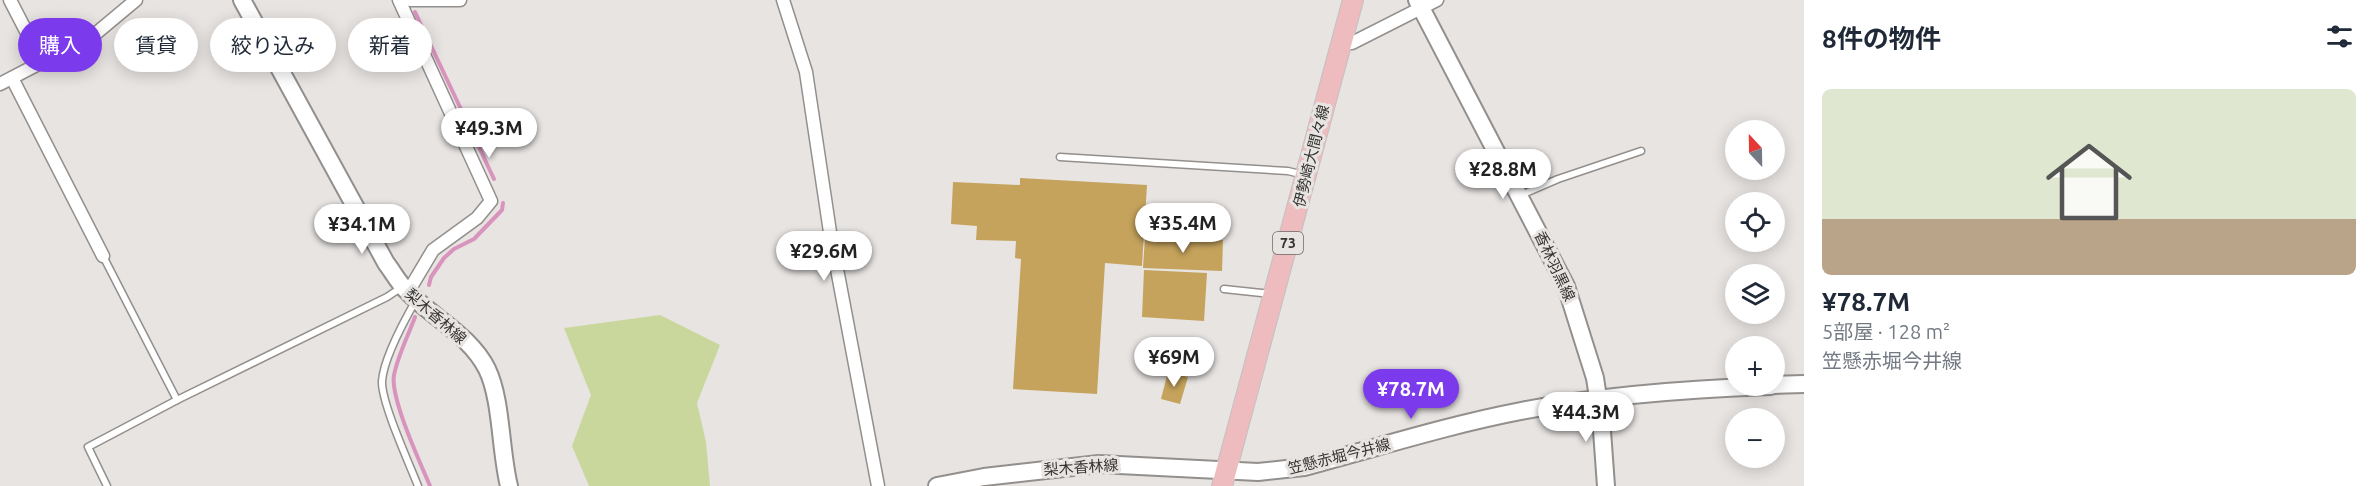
<!DOCTYPE html>
<html lang="ja">
<head>
<meta charset="utf-8">
<style>
	body { margin:0; font-family:Ubuntu,"Noto Sans JP",sans-serif; background:#f6f6f7; color:#1f2937; height:100vh; display:flex; flex-direction:column; font-size:22px; white-space:nowrap }
	* { box-sizing:border-box; margin:0 }
	p { font-size:20px; color:#747a83 }
	.icon { flex:none; width:33px; height:33px; fill:none; stroke:currentColor; stroke-width:2; stroke-linecap:round; stroke-linejoin:round }
	.map { position:relative; flex:1; overflow:hidden }
	.sheet { display:flex; flex-direction:column; background:#fff; width:570px }
	.sheet>* { flex:none }
	.top-card { position:absolute; left:18px; top:18px; width:570px; height:54px; display:flex; gap:12px }
	.needle { width:39px; rotate:338deg }
	.buttons { position:absolute; left:1725px; top:120px; display:grid; gap:12px }
	.buttons a { display:grid; place-items:center; width:60px; height:60px; border-radius:50%; background:#fff; box-shadow:0 3px 15px #0003; font-size:30px }
	.price { position:absolute; translate:-50% -51px; padding:0 14px; border-radius:21px; background:#fff; color:#222; font-size:20px; line-height:39px; filter:drop-shadow(0 2px 3px #0008) }
	.price::after { content:''; position:absolute; left:50%; top:36px; width:18px; height:14px; margin-left:-9px; background:inherit; clip-path:polygon(0 0,100% 0,50% 100%) }
	.price.on { background:#7c3aed; color:#fff }
	ul { padding:0; list-style:none }
	li { display:grid; align-content:center; gap:12px; height:318px; padding:0 18px }
	li+li { border-top:2px solid #e0e1e3 }
	li span { display:grid; place-items:center; height:186px; border-radius:9px; color:#555 }
	li>.icon { margin-inline-start:auto }
	span .icon { width:108px; height:108px; fill:#fffc; stroke-width:1 }
	li b { font-size:26px }
	h2 { display:flex; justify-content:space-between; align-items:center; height:72px; padding:0 18px; font-size:26px }
	.chip { padding:0 21px; border-radius:27px; background:#fff; box-shadow:0 3px 15px #0003; font-size:21px; line-height:54px }
	.chip.on { background:#7c3aed; color:#fff }
	main { display:flex; flex:1; min-height:0 }
	.map>svg:first-child { display:block }
</style>
</head>
<body>
<main>
<div class="map">
<svg width="1804" height="486" viewBox="0 0 1804 486">
	<rect width="100%" height="100%" fill="#e7e4e2"/>
	<path fill="#c9d79d" d="M660,315L720,345L697,403L706,442L710,486H589L572,446L591,395L564,328Z"/>
	<g fill="none" stroke-linecap="round" stroke-linejoin="round">
		<g stroke="#d994be" stroke-width="4">
			<path d="M415,12L494,179"/>
			<path d="M429,285L431,277L444,258L454,249L474,239L502,210L503,203"/>
			<path d="M415,317C408,336 398,355 394,375C390,398 420,462 430,486"/>
		</g>
	</g>
	<g fill="#c5a35c">
		<path d="M1020,178L1147,185L1142,266L1105,263L1097,394L1013,389L1021,259L1015,258L1016,241L976,240L977,226L951,224L953,182L1020,185Z"/>
		<path d="M1145,237L1223,240L1222,271L1143,268Z"/>
		<path d="M1144,270L1207,273L1204,321L1142,317Z"/>
		<path d="M1168,372L1188,377L1180,404L1161,399Z"/>
	</g>
	<g fill="none" stroke-linecap="round" stroke-linejoin="round">
		<defs>
			<g id="service">
				<path d="M1060,157L1288,171L1304,175"/>
				<path d="M1521,195L1558,179L1641,151"/>
				<path d="M103,256L177,400"/>
				<path d="M1224,289L1271,294"/>
				<path d="M416,300C404,321 384,357 382,381C381,402 409,463 418,486"/>
				<path d="M107,486L88,447L177,400L387,297L402,287"/>
			</g>
			<g id="minor">
				<path d="M10,0L42,62"/>
				<path d="M399,0L491,201L477,218L433,250L408,292"/>
				<path d="M410,0H460"/>
				<path d="M783,0L806,72L830,232L878,486"/>
				<path d="M1340,42L1352,43L1437,0"/>
				<path d="M12,78L103,256"/>
				<path d="M0,84L94,35L136,0"/>
			</g>
			<g id="secondary">
				<path d="M242,0L386,263C393,272 399,284 408,292C433,318 470,335 487,369C502,400 500,450 509,486"/>
				<path d="M1417,0L1566,286L1595,378L1601,417L1606,486"/>
				<path d="M1774,385L1804,384"/>
				<path d="M937,486L984,477L1099,464L1258,472L1304,467C1376,448 1448,425 1521,411C1603,395 1687,389 1771,386"/>
			</g>
			<path id="primary" d="M1222,486L1353,0"/>
		</defs>
		<use href="#service" stroke="#928f8d" stroke-width="9"/>
		<use href="#minor" stroke="#928f8d" stroke-width="15"/>
		<use href="#secondary" stroke="#928f8d" stroke-width="20"/>
		<use href="#primary" stroke="#c2c2c2" stroke-width="22"/>
		<use href="#service" stroke="#fff" stroke-width="6"/>
		<use href="#minor" stroke="#fff" stroke-width="12"/>
		<use href="#secondary" stroke="#fff" stroke-width="16"/>
		<use href="#primary" stroke="#eebbbe" stroke-width="20"/>
	</g>
	<g text-anchor="middle" dominant-baseline="central" stroke-width="6" stroke-linejoin="round" paint-order="stroke">
		<rect fill="#e7e4e2" stroke="#6a6968" stroke-width="1.5" x="1273" y="232" width="30" height="22" rx="4.5"/>
		<g font-size="14" font-weight="bold" fill="#353433">
			<text x="1288" y="243">73</text>
		</g>
		<g font-size="15" fill="#353433" stroke="#e7e4e2">
			<text transform="translate(1311 156) rotate(-76)">伊勢崎大間々線</text>
			<text transform="translate(1555 266) rotate(65)">香林羽黒線</text>
			<text transform="translate(436 316) rotate(41)">梨木香林線</text>
			<text transform="translate(1339 456) rotate(-14)">笠懸赤堀今井線</text>
			<text transform="translate(1081 467) rotate(-4)">梨木香林線</text>
		</g>
	</g>
</svg>
<div class="buttons">
<a><svg class="needle" viewBox="-14 -14 28 28"><path d="M0-13l5 13h-10z" fill="#e53935"/><path d="M0 13l5-13h-10z" fill="#747a83"/></svg></a>
<a><svg class="icon" aria-label="locate" viewBox="0 0 24 24"><circle cx="12" cy="12" r="6"/><path d="M12 2v4M12 18v4M2 12h4M18 12h4"/></svg></a>
<a><svg class="icon" aria-label="layers" viewBox="0 0 24 24"><path d="M12 4l9 5-9 5-9-5zM3 14l9 5 9-5"/></svg></a>
<a>+</a>
<a>−</a>
</div>
<b class="price" style="left:489px;top:159px">¥49.3M</b>
<b class="price" style="left:1503px;top:200px">¥28.8M</b>
<b class="price" style="left:1183px;top:254px">¥35.4M</b>
<b class="price" style="left:362px;top:255px">¥34.1M</b>
<b class="price" style="left:824px;top:282px">¥29.6M</b>
<b class="price" style="left:1174px;top:388px">¥69M</b>
<b class="price on" style="left:1411px;top:420px">¥78.7M</b>
<b class="price" style="left:1586px;top:443px">¥44.3M</b>
<div class="top-card">
<a class="chip on">購入</a>
<a class="chip">賃貸</a>
<a class="chip">絞り込み</a>
<a class="chip">新着</a>
</div>
</div>
<section class="sheet">
<h2>8件の物件<svg class="icon" aria-label="filters" viewBox="0 0 24 24"><path d="M4 7h16M4 17h16"/><circle cx="9" cy="7" r="2"/><circle cx="15" cy="17" r="2"/></svg></h2>
<ul>
<li><span style="background:linear-gradient(#dfe7d0 70%,#b9a48a 0)"><svg class="icon" aria-label="home" viewBox="0 0 24 24"><path d="M3 11l9-7 9 7M6 9v11h12V9"/></svg></span><div><b>¥78.7M</b><p>5部屋 · 128 m²</p><p>笠懸赤堀今井線</p></div></li>
</ul>
</section>
</main>
</body>
</html>
